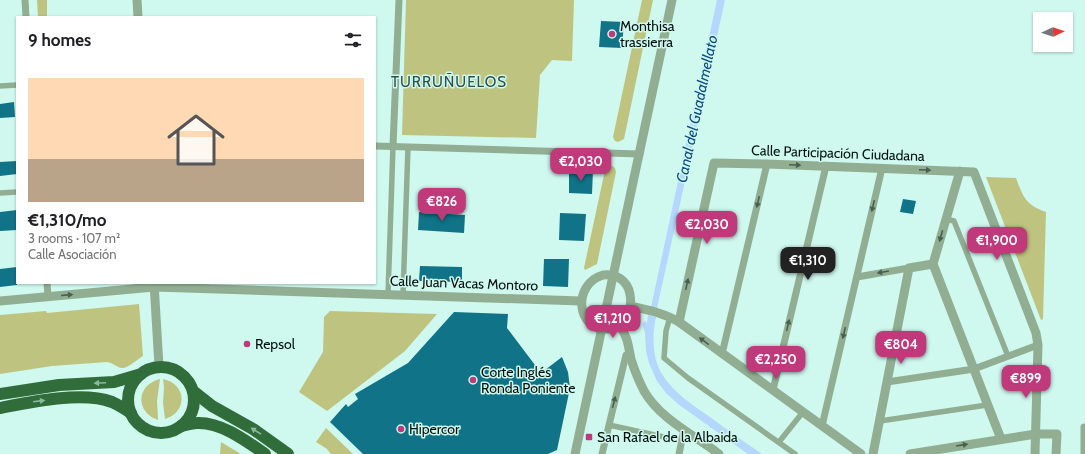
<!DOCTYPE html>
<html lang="en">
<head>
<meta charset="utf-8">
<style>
	body { margin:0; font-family:Cabin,sans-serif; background:#f6f6f6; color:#202124; height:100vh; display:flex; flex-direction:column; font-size:15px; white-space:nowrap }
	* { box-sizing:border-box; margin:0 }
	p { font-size:13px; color:#757577 }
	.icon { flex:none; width:22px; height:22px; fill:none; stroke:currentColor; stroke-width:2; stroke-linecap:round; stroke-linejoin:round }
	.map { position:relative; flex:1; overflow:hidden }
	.side { position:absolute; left:16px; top:16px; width:360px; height:268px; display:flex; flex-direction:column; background:#fff; border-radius:0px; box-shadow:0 1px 3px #0004 }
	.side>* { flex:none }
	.needle { width:26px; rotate:87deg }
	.tools { position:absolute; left:1033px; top:12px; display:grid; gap:8px }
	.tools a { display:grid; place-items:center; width:40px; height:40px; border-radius:0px; background:#fff; box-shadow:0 1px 3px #0004; font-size:20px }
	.price { position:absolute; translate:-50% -34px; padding:0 9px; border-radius:8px; background:#c03a7b; color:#fff; font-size:13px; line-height:26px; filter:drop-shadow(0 1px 2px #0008) }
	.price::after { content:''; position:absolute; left:50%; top:24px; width:12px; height:9px; margin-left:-6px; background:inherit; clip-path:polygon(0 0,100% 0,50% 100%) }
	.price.current { background:#222; color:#fff }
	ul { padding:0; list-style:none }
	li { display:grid; align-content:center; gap:8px; height:212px; padding:0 12px }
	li+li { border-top:1px solid #e0e0e0 }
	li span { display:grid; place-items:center; height:124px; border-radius:0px; color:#555 }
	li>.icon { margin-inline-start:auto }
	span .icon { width:72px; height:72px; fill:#fffc; stroke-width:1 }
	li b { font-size:17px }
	h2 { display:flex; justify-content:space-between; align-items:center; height:48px; padding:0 12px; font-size:17px }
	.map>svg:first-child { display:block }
</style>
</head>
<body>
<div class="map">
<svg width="1085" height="454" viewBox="0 0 1085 454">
	<rect width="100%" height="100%" fill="#cff8ef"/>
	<g fill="#bec47f">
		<path d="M37,0H47V17H38Z"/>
		<path d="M406,0H574L572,61L552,60L540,75L536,138L402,135Z"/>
		<path d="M642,0H653L624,139L618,142L615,141L613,137Z"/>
		<path d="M612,166L615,168L616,172L597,264L585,270L584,268L605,170L608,167Z"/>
		<path d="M986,177L1016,178C1023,197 1026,205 1046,212L1043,319L1041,320Z"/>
		<path d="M139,304L143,356C138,359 127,369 122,368C118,368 113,363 107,362L52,366L0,374V315L46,311L47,313Z"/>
		<path d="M330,311L437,314L405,351L327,411L299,392L323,352L324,317Z"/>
		<path d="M160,379L157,401L158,420C135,412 136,385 160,379Z"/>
		<path d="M163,379C187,384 188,412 165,419L163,403L164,387Z"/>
		<path d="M326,428L353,454H354H331L327,449L316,442Z"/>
		<path d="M221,442L241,454H220Z"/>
	</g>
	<g fill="#b4d7fe">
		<path d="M717,0H725L657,308L651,307Z"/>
		<path d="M648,315L656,317C652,335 652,358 662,374C674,394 696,407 714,420C730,432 746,443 762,454H748L678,404L666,393L657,381L649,363L646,351L645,333L642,324L645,321L647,323Z"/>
	</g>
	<g fill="#107387">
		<path d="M601,21L624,22L622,48L599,47Z"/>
		<path d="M14,102L15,117L0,118V104Z"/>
		<path d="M17,161V174L0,176V162Z"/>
		<path d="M569,170H593L592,194L569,193Z"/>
		<path d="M903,199L916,201L913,214L900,212Z"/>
		<path d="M17,210V230L0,231V212Z"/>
		<path d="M419,212L465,215L464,233L418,230Z"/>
		<path d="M560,213L586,214L584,241L559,240Z"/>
		<path d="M544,259H569L568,287L543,286Z"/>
		<path d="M420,266L462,267V282L419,281Z"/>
		<path d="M17,267V285L0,287V269Z"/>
		<path d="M454,312L508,314L507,328L541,373L562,357L568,372L570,388L557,450L548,454H363L330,422L346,404L348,407L358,399L355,394L408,363Z"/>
	</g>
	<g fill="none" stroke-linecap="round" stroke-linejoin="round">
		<g stroke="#91ae93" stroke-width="5.5">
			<path d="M0,86L17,85"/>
			<path d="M0,193L17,192"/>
			<path d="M946,219L954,221L1008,356"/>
			<path d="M388,295L393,146"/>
			<path d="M403,295L408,147"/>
			<path d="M670,317L666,331L664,358L688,378L795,454"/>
			<path d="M880,421L987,405"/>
			<path d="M609,425L682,441"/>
			<path d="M779,442L803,412"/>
		</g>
		<g stroke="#91ae93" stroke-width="7">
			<path d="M25,0L26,17"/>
			<path d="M375,146L640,154"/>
			<path d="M393,146L399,0"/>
			<path d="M857,277L909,268"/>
			<path d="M47,283L48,296"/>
			<path d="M722,354L767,164"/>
			<path d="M887,382L974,369L1038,345"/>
			<path d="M773,390L826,166"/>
			<path d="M822,426L882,168"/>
			<path d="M602,454L626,355L630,354"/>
			<path d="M679,454L684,430"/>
			<path d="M1084,454V427"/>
		</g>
		<g stroke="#91ae93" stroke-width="9">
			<path d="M137,0L138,17"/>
			<path d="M933,264L1001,439"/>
			<path d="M933,264L960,171"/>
			<path d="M603,275C640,271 638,327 608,329C576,331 572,284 603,275Z"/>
			<path d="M154,283L159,366"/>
			<path d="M0,301L154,287L581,301"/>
			<path d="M630,306C648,310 664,313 679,322L861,454"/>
			<path d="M679,322L714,163L767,164L974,172L1036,333L1038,345L1035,454"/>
			<path d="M619,325C628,337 628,345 631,359C634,369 639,381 644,391C660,419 694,435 719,454"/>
			<path d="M575,454L672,0"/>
			<path d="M873,454L909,268L933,264"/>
			<path d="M910,454L1036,434H1057L1056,454"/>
		</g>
		<g stroke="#316d3a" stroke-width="12">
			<circle cx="161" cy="400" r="33"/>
			<path d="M193,391L212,406L253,429L288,454"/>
			<path d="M0,394L59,385L114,382L138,375"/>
			<path d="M0,408C31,402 82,391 112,402C119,405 125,409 131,413"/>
			<path d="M181,426C186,425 192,423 197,423C221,422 245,440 265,454"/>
		</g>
	</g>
	<defs><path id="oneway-solid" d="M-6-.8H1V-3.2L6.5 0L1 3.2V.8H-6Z"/></defs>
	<g fill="#4a5f50">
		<use href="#oneway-solid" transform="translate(795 165) rotate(2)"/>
		<use href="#oneway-solid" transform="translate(925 170) rotate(2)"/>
		<use href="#oneway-solid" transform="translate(758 202) rotate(103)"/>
		<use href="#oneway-solid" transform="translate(873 206) rotate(103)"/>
		<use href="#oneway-solid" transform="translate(941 236) rotate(106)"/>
		<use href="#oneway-solid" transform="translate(883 272) rotate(170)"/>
		<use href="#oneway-solid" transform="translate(687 284) rotate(-78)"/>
		<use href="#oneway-solid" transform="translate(67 295) rotate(-5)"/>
		<use href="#oneway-solid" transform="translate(788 325) rotate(-77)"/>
		<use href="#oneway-solid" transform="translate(844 333) rotate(103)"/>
		<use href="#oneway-solid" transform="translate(704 341) rotate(-144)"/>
		<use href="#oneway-solid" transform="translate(614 402) rotate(-76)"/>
		<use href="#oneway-solid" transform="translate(962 445) rotate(-9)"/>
	</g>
	<g fill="#88b99e">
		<use href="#oneway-solid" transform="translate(100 383) rotate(178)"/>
		<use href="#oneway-solid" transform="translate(39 401) rotate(-7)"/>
		<use href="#oneway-solid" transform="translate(256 431) rotate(-148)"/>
	</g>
	<g fill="#c03a7b" stroke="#cff8ef" stroke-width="1.5">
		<circle cx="612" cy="34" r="4"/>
		<circle cx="247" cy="344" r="4"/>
		<circle cx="473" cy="380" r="4"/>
		<circle cx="401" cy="429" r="4"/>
		<rect x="585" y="433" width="8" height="8" rx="2"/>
	</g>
	<g text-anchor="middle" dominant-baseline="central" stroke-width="3" stroke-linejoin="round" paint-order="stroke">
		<g font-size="14" fill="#03100d" stroke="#cff8ef" text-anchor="start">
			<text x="620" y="26">Monthisa<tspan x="620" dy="16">trassierra</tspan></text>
			<text x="255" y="344">Repsol</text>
			<text x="481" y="372">Corte Inglés<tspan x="481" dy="16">Ronda Poniente</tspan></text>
			<text x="409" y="429">Hipercor</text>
			<text x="597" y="437">San Rafael de la Albaida</text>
		</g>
		<g font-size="14" fill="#03100d" stroke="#cff8ef">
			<text transform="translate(838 153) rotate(2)">Calle Participación Ciudadana</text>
			<text transform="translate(464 283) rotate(2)">Calle Juan Vacas Montoro</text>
		</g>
		<g font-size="15" letter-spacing="1" fill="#2b5049" stroke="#cff8ef">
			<text x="449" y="82">TURRUÑUELOS</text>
		</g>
		<g font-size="15" font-style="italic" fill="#084a82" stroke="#cff8ef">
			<text transform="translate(697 109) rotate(-78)">Canal del Guadalmellato</text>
		</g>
	</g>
</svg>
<div class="tools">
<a><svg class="needle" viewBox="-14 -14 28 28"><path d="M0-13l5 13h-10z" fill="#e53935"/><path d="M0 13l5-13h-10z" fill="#757577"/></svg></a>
</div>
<b class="price" style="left:581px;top:182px">€2,030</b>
<b class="price" style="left:442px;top:222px">€826</b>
<b class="price" style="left:707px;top:245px">€2,030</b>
<b class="price" style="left:997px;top:261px">€1,900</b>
<b class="price current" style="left:808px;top:281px">€1,310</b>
<b class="price" style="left:613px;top:339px">€1,210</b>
<b class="price" style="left:901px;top:365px">€804</b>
<b class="price" style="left:776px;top:380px">€2,250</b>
<b class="price" style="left:1026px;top:399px">€899</b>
<section class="side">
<h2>9 homes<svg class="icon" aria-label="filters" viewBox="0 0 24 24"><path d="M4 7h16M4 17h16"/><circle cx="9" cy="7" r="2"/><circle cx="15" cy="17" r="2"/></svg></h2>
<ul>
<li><span style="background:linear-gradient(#ffd9b3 65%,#b9a48a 0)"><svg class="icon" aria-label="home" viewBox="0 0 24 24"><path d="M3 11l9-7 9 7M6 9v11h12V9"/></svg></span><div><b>€1,310/mo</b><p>3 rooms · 107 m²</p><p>Calle Asociación</p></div></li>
</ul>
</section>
</div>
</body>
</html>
